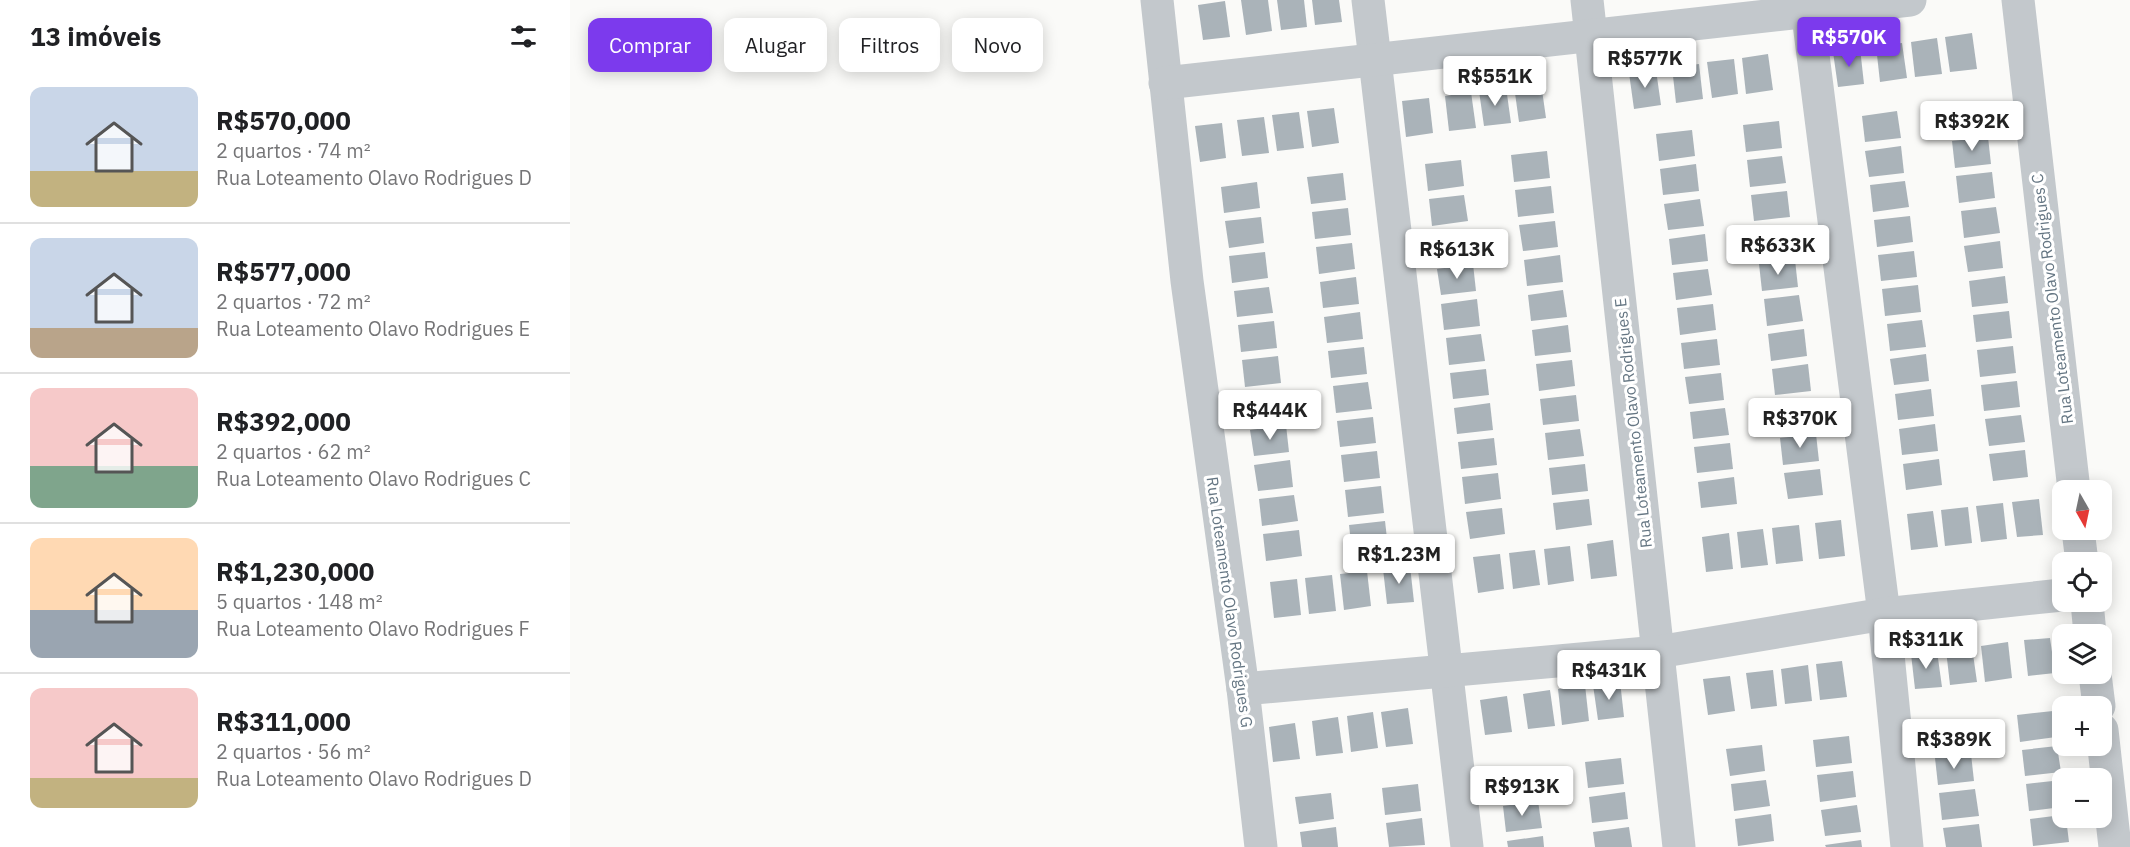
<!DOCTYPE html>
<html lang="pt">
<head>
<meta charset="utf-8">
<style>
	body { margin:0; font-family:"IBM Plex Sans",sans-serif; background:#f2f2f2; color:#202124; height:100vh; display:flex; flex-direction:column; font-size:22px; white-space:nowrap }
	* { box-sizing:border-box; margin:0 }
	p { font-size:20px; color:#757577 }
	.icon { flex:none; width:33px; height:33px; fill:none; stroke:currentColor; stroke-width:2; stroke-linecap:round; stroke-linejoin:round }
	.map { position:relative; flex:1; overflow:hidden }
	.side { display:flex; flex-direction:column; background:#fff; width:570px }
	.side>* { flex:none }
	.banner { position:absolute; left:18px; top:18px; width:570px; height:54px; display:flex; gap:12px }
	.needle { width:39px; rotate:171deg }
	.tools { position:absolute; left:1482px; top:480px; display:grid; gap:12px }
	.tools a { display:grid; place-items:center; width:60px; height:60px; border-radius:12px; background:#fff; box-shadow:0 3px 15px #0003; font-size:30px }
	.price { position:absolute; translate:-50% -51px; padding:0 14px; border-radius:6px; background:#fff; color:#222; font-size:20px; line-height:39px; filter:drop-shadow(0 2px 3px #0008) }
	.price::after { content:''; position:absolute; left:50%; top:36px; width:18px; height:14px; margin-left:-9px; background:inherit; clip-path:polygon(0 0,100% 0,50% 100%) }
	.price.selected { background:#7c3aed; color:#fff }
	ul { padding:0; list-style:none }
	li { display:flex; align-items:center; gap:18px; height:150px; padding:0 30px }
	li+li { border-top:2px solid #e0e0e0 }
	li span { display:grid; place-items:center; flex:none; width:168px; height:120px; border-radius:12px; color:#555 }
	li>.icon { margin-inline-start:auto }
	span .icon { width:72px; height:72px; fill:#fffc; stroke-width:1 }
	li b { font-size:26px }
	h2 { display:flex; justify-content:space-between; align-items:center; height:72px; padding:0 30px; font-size:26px }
	.tag { padding:0 21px; border-radius:12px; background:#fff; box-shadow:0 3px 15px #0003; font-size:21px; line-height:54px }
	.tag.selected { background:#7c3aed; color:#fff }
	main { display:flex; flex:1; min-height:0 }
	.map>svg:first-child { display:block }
</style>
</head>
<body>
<main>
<section class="side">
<h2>13 imóveis<svg class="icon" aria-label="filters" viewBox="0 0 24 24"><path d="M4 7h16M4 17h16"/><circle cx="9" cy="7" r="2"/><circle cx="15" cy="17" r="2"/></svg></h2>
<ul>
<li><span style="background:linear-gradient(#c9d6e8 70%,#c2b280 0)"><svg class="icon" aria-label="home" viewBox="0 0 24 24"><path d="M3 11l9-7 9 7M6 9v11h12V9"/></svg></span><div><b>R$570,000</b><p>2 quartos · 74 m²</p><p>Rua Loteamento Olavo Rodrigues D</p></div></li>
<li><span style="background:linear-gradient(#c9d6e8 75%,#b9a48a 0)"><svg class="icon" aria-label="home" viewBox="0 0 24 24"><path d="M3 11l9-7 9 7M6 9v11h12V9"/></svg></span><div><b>R$577,000</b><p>2 quartos · 72 m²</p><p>Rua Loteamento Olavo Rodrigues E</p></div></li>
<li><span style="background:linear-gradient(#f6c9c9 65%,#7fa58c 0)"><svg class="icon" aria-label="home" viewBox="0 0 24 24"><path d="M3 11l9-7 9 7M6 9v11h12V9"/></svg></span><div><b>R$392,000</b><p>2 quartos · 62 m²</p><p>Rua Loteamento Olavo Rodrigues C</p></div></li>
<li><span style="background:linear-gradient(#ffd9b3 60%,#9aa5b1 0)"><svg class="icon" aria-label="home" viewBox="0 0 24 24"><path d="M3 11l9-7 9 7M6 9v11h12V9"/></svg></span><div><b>R$1,230,000</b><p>5 quartos · 148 m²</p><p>Rua Loteamento Olavo Rodrigues F</p></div></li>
<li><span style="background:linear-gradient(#f6c9c9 75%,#c2b280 0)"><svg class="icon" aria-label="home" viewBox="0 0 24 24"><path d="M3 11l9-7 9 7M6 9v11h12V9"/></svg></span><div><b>R$311,000</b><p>2 quartos · 56 m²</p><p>Rua Loteamento Olavo Rodrigues D</p></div></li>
</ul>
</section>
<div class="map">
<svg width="1560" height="847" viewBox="0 0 1560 847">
	<rect width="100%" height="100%" fill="#fafaf8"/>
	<g fill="#aab3b9">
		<path d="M671,0H698L702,31L676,35Z"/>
		<path d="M707,0H734L737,27L711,30Z"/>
		<path d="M742,0H769L772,22L745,25Z"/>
		<path d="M655,1L660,37L633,40L628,5Z"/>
		<path d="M1402,33L1407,69L1380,72L1375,37Z"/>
		<path d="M1367,38L1372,74L1345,77L1341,42Z"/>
		<path d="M1332,43L1337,78L1310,82L1306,46Z"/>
		<path d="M1290,48L1294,84L1268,87L1263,52Z"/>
		<path d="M1198,54L1203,90L1176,94L1172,58Z"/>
		<path d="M1164,59L1168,94L1142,98L1137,62Z"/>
		<path d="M1129,64L1133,99L1106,103L1102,67Z"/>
		<path d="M1086,70L1091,105L1064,109L1059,73Z"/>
		<path d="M971,83L976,118L949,122L944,86Z"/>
		<path d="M936,87L941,123L914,126L909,91Z"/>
		<path d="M901,92L906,128L879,131L875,96Z"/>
		<path d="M859,98L863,133L836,137L832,101Z"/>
		<path d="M1414,102L1417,129L1381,133L1378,107Z"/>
		<path d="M764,108L769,143L742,147L737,111Z"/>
		<path d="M1327,111L1331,138L1295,142L1292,116Z"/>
		<path d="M729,112L734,148L707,151L702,115Z"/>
		<path d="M694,117L699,153L672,156L667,120Z"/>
		<path d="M1209,121L1212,148L1176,152L1173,125Z"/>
		<path d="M652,123L656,158L630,162L625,126Z"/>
		<path d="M1122,130L1125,156L1089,161L1086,134Z"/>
		<path d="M1418,137L1421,164L1385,168L1382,141Z"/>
		<path d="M1331,146L1334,173L1299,177L1295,151Z"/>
		<path d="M977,151L980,178L944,182L941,155Z"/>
		<path d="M1212,156L1216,183L1180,187L1177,160Z"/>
		<path d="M891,160L894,186L858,191L855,164Z"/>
		<path d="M1126,164L1129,191L1093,195L1090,169Z"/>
		<path d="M1422,172L1425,198L1389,203L1386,176Z"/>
		<path d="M773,173L776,200L741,204L737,177Z"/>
		<path d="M1335,181L1339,207L1303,212L1300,185Z"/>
		<path d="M687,182L690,208L654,213L651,187Z"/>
		<path d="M981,186L984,213L948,217L945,190Z"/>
		<path d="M1217,191L1220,217L1184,221L1181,195Z"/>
		<path d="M894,195L898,221L862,226L859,199Z"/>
		<path d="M1130,199L1134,226L1098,230L1094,204Z"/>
		<path d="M1426,207L1430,233L1394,238L1391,211Z"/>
		<path d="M778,208L781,235L745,239L742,212Z"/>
		<path d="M1340,216L1343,242L1307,247L1304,220Z"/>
		<path d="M691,217L694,243L659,248L655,221Z"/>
		<path d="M985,221L988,247L953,251L949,225Z"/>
		<path d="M1221,225L1224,252L1188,256L1185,229Z"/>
		<path d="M899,230L902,256L866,261L863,234Z"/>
		<path d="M1135,234L1138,261L1102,265L1099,239Z"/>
		<path d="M1430,241L1433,268L1398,272L1394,246Z"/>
		<path d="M782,243L785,269L749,274L746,247Z"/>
		<path d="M1344,251L1347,277L1311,281L1308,255Z"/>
		<path d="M695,252L698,278L662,283L659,256Z"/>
		<path d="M990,255L993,282L957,286L954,260Z"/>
		<path d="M1225,260L1228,287L1192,291L1189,264Z"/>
		<path d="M903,264L906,291L871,295L867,269Z"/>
		<path d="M1138,269L1142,295L1106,300L1103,273Z"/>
		<path d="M1435,276L1438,303L1402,307L1399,281Z"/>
		<path d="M786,277L789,304L753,308L750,282Z"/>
		<path d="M1348,285L1351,312L1315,316L1312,289Z"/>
		<path d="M699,287L703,313L667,317L664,291Z"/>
		<path d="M993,290L997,317L961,321L958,295Z"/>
		<path d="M1229,295L1233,321L1197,326L1194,299Z"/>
		<path d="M907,299L910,326L874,330L871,304Z"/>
		<path d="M1143,304L1146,330L1110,335L1107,308Z"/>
		<path d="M1439,311L1442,338L1406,342L1403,315Z"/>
		<path d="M790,312L793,339L757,343L754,317Z"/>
		<path d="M1352,320L1356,347L1320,351L1317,324Z"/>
		<path d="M704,321L707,348L671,352L668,325Z"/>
		<path d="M998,325L1001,352L965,356L962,330Z"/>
		<path d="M1234,329L1237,356L1201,361L1198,334Z"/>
		<path d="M911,334L915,361L879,365L876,338Z"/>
		<path d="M1147,339L1150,365L1114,369L1111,343Z"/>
		<path d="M1443,346L1446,373L1410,377L1407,350Z"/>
		<path d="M794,347L797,374L761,378L758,351Z"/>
		<path d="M1356,354L1359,381L1324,385L1320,359Z"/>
		<path d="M708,356L711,383L675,387L672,360Z"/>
		<path d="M1002,360L1005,386L969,391L966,364Z"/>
		<path d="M1238,364L1241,391L1205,395L1202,369Z"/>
		<path d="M916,369L919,395L883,399L880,373Z"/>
		<path d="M1151,373L1154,400L1119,404L1115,377Z"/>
		<path d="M1447,381L1450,407L1414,411L1411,385Z"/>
		<path d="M798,382L802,409L766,413L763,386Z"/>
		<path d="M1361,389L1364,416L1328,420L1325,394Z"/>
		<path d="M712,391L715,417L679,421L676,395Z"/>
		<path d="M1006,395L1009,421L973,425L970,399Z"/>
		<path d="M1242,399L1245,426L1209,430L1206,403Z"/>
		<path d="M920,403L923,430L887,434L884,408Z"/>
		<path d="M1155,408L1159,435L1123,439L1120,412Z"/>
		<path d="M1451,415L1455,442L1419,446L1415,419Z"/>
		<path d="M803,417L806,443L770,447L767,421Z"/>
		<path d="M1365,424L1368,451L1332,455L1329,429Z"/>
		<path d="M716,425L719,452L684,456L680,430Z"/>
		<path d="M1010,429L1014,456L978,460L975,433Z"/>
		<path d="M1246,434L1249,461L1213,465L1210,438Z"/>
		<path d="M924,438L927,465L891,469L888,442Z"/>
		<path d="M1160,443L1163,469L1127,473L1124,447Z"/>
		<path d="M1455,450L1458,477L1423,481L1419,454Z"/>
		<path d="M807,451L810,478L774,482L771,455Z"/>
		<path d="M1369,459L1372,485L1336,490L1333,464Z"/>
		<path d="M720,460L723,487L688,491L684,465Z"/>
		<path d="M1015,464L1018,491L982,495L979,468Z"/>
		<path d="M1250,469L1253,495L1218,499L1214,473Z"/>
		<path d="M928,473L931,499L895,504L892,477Z"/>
		<path d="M1164,477L1167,504L1131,508L1128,482Z"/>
		<path d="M811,486L814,513L778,517L775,490Z"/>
		<path d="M724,495L728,521L692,526L689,499Z"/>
		<path d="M1019,499L1022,525L986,530L983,503Z"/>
		<path d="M1469,499L1473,535L1447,537L1442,502Z"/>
		<path d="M1433,503L1437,539L1411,542L1406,506Z"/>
		<path d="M1398,507L1402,543L1375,546L1371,510Z"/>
		<path d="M932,508L935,534L900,539L896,512Z"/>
		<path d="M1363,511L1368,547L1341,550L1337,514Z"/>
		<path d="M1271,520L1275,556L1249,559L1245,523Z"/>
		<path d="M815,521L818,547L782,552L779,525Z"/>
		<path d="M1229,525L1233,561L1206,564L1202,528Z"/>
		<path d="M1193,529L1198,565L1171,568L1167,532Z"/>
		<path d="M729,530L732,556L696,561L693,534Z"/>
		<path d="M1159,533L1163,569L1136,572L1132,537Z"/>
		<path d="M1043,540L1047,576L1021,579L1017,544Z"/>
		<path d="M1000,546L1004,581L978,585L974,549Z"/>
		<path d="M965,550L970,585L943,589L939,553Z"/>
		<path d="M930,554L934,589L908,593L903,557Z"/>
		<path d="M840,566L844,602L817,604L813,569Z"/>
		<path d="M797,571L801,606L774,610L770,574Z"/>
		<path d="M762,575L766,611L739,614L735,578Z"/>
		<path d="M727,579L731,615L704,618L700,582Z"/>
		<path d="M1480,638L1485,673L1458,676L1454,640Z"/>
		<path d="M1438,642L1442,678L1415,682L1411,646Z"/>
		<path d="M1402,647L1407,682L1380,685L1376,650Z"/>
		<path d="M1367,651L1372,687L1345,689L1341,654Z"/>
		<path d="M1272,661L1277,697L1250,700L1246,664Z"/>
		<path d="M1238,665L1242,701L1215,704L1211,669Z"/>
		<path d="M1203,670L1207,706L1181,709L1176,673Z"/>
		<path d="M1160,676L1165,711L1138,715L1133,679Z"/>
		<path d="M1050,681L1054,717L1028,720L1023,685Z"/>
		<path d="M1015,685L1019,721L992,725L988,689Z"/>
		<path d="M980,690L985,726L958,729L953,694Z"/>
		<path d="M937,696L942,732L915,735L910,700Z"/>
		<path d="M838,708L843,744L816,747L811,712Z"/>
		<path d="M1483,711L1486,737L1450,742L1447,715Z"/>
		<path d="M803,712L808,748L781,752L777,716Z"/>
		<path d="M768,717L773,753L746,756L742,721Z"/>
		<path d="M1397,720L1400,746L1364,750L1361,724Z"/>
		<path d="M725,723L730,759L703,762L699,727Z"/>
		<path d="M1279,736L1282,763L1246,767L1243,740Z"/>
		<path d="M1192,745L1195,771L1160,776L1156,749Z"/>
		<path d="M1487,746L1491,772L1455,776L1452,750Z"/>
		<path d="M1401,754L1404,781L1368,785L1365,758Z"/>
		<path d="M1051,758L1054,784L1018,788L1015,762Z"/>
		<path d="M964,766L967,793L932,797L928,771Z"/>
		<path d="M1283,771L1286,797L1250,802L1247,775Z"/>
		<path d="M1196,780L1200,806L1164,811L1161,784Z"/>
		<path d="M1492,780V807L1459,811L1456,784Z"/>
		<path d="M848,784L851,811L815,815L812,788Z"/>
		<path d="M1405,789L1409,816L1372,820L1369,793Z"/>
		<path d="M1055,792L1058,819L1022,823L1019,797Z"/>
		<path d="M761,793L764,819L729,824L725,797Z"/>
		<path d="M968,801L972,828L936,832L933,806Z"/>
		<path d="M1287,805L1291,832L1255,836L1251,810Z"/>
		<path d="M1201,814L1204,841L1168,846L1165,819Z"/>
		<path d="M1492,815L1496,818L1499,842L1463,846L1460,819Z"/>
		<path d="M852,818L855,845L819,847L816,823Z"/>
		<path d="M1409,824L1412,847H1376L1373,828Z"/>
		<path d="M766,827L768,847H732L730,832Z"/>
		<path d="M1059,827L1062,847H1025L1023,832Z"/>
		<path d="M973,836L974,847H938L937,841Z"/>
		<path d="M1291,840L1292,847H1256L1255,845Z"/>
	</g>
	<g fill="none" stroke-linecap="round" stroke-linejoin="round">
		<g stroke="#c3c8cc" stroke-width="33">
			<path d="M587,0L617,281L673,689L691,847"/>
			<path d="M798,0L897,847"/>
			<path d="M1017,0L1109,847"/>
			<path d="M1236,0L1314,614L1337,847"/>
			<path d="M1448,0L1504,490"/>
			<path d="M595,83L1340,0"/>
			<path d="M1508,530L1512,562"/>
			<path d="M1517,602L1520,634"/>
			<path d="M1525,674L1529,706"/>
			<path d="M673,689L1088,652L1314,614L1492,595"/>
			<path d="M1532,730L1545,847"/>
		</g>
	</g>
	<g text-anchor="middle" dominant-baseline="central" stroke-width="6" stroke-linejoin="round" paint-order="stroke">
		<g font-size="16" fill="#657683" stroke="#fff">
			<text transform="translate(1482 299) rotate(-97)">Rua Loteamento Olavo Rodrigues C</text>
			<text transform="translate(1063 423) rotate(-96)">Rua Loteamento Olavo Rodrigues E</text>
			<text transform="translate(660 602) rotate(82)">Rua Loteamento Olavo Rodrigues G</text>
		</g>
	</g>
</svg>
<div class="tools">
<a><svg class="needle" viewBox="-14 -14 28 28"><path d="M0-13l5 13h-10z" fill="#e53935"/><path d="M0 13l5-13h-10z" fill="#757577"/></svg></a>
<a><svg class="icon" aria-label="locate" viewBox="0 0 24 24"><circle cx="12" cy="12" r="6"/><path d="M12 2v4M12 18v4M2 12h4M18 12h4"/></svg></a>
<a><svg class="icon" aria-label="layers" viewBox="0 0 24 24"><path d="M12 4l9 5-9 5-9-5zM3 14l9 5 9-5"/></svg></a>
<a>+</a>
<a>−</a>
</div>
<b class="price selected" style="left:1279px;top:68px">R$570K</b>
<b class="price" style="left:1075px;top:89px">R$577K</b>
<b class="price" style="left:925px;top:107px">R$551K</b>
<b class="price" style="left:1402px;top:152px">R$392K</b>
<b class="price" style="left:1208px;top:276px">R$633K</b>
<b class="price" style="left:887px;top:280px">R$613K</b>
<b class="price" style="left:700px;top:441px">R$444K</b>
<b class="price" style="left:1230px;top:449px">R$370K</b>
<b class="price" style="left:829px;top:585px">R$1.23M</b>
<b class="price" style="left:1356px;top:670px">R$311K</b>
<b class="price" style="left:1039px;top:701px">R$431K</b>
<b class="price" style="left:1384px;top:770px">R$389K</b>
<b class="price" style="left:952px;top:817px">R$913K</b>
<div class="banner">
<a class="tag selected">Comprar</a>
<a class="tag">Alugar</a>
<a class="tag">Filtros</a>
<a class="tag">Novo</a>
</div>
</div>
</main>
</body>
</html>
